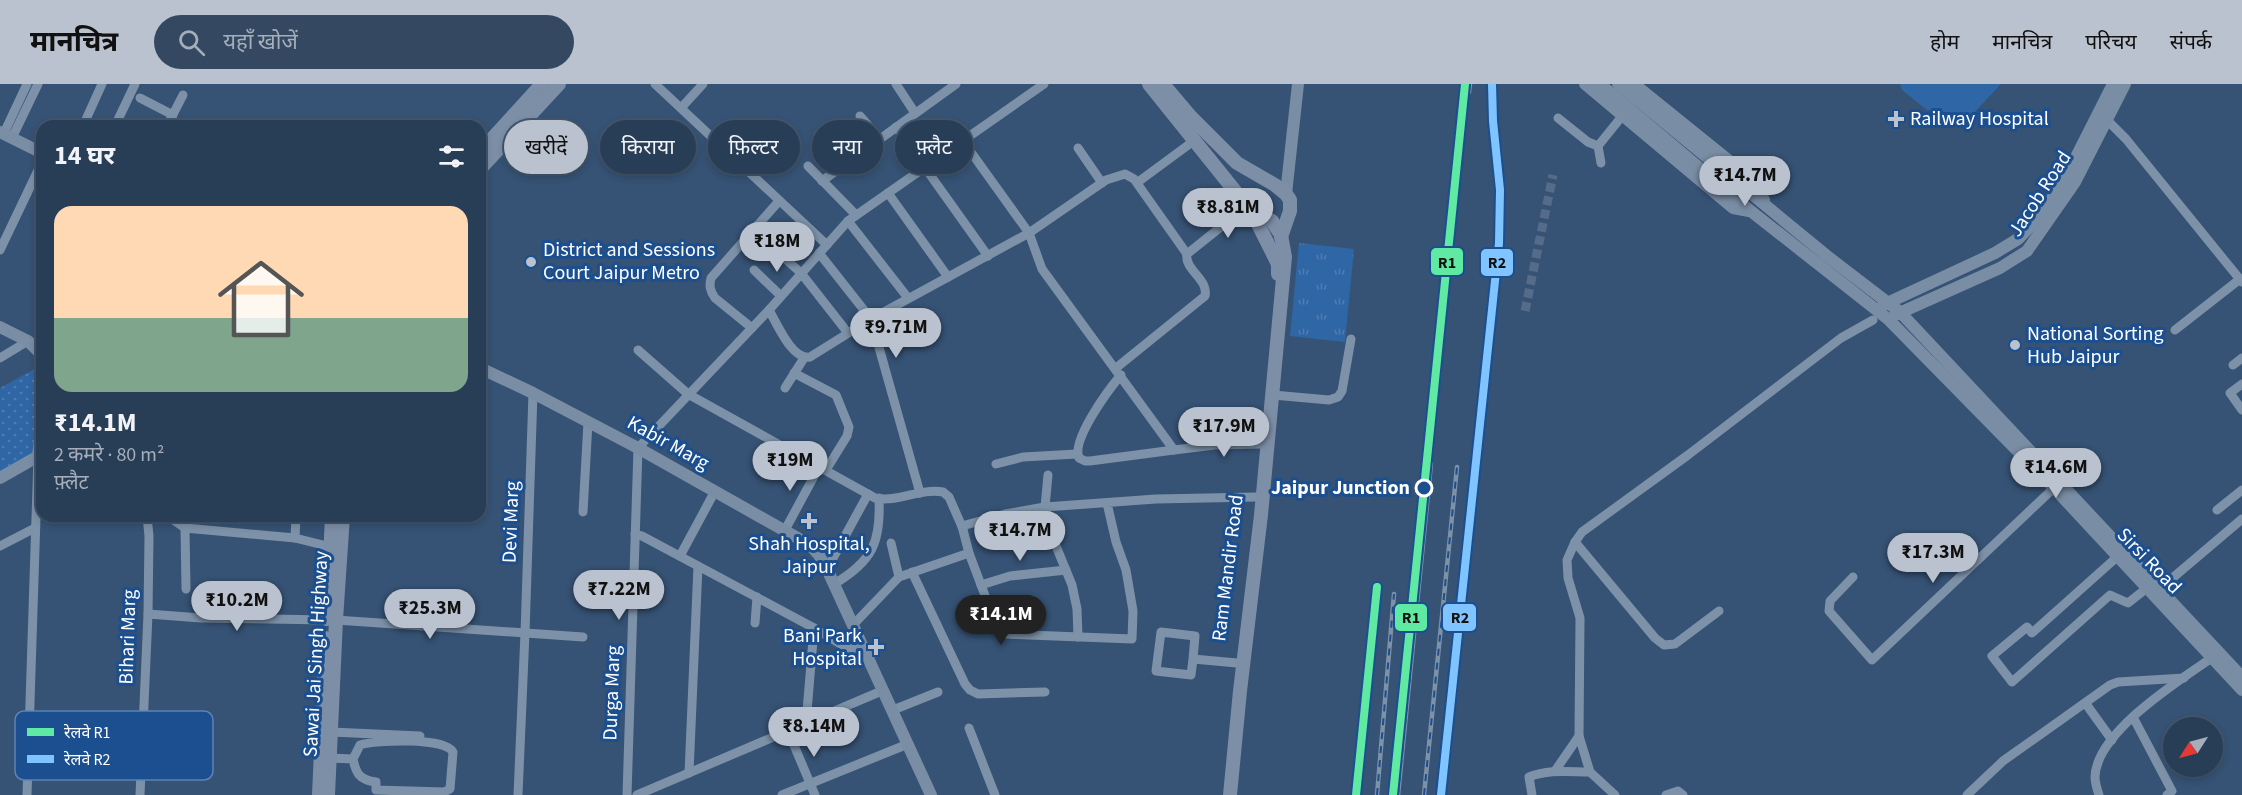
<!DOCTYPE html>
<html lang="hi">
<head>
<meta charset="utf-8">
<style>
	body { margin:0; font-family:"Source Sans 3","Noto Sans Devanagari",sans-serif; background:#344961; color:#f1f3f6; height:100vh; display:flex; flex-direction:column; font-size:22px; white-space:nowrap }
	* { box-sizing:border-box; margin:0 }
	p { font-size:20px; color:#a5aeba }
	.icon { flex:none; width:33px; height:33px; fill:none; stroke:currentColor; stroke-width:2; stroke-linecap:round; stroke-linejoin:round }
	.map { position:relative; flex:1; overflow:hidden }
	.side { position:absolute; left:36px; top:36px; width:450px; height:402px; display:flex; flex-direction:column; background:#283e57; border-radius:18px; box-shadow:0 3px 9px #0003,0 0 0 2px #44576d }
	.side>* { flex:none }
	.guide { position:absolute; left:504px; top:36px; width:570px; height:54px; display:flex; gap:12px }
	.needle { width:39px; rotate:234deg }
	.fabs { position:absolute; left:2163px; top:633px; display:grid; gap:12px }
	.fabs a { display:grid; place-items:center; width:60px; height:60px; border-radius:50%; background:#283e57; box-shadow:0 3px 9px #0003,0 0 0 2px #44576d; font-size:30px }
	.price { position:absolute; translate:-50% -51px; padding:0 14px; border-radius:21px; background:#b9c2ce; color:#111; font-size:20px; line-height:39px; filter:drop-shadow(0 2px 3px #0008) }
	.price::after { content:''; position:absolute; left:50%; top:36px; width:18px; height:14px; margin-left:-9px; background:inherit; clip-path:polygon(0 0,100% 0,50% 100%) }
	.price.selected { background:#222; color:#fff }
	ul { padding:0; list-style:none }
	li { display:grid; align-content:center; gap:12px; height:318px; padding:0 18px }
	li+li { border-top:2px solid #44576d }
	li span { display:grid; place-items:center; height:186px; border-radius:18px; color:#555 }
	li>.icon { margin-inline-start:auto }
	span .icon { width:108px; height:108px; fill:#fffc; stroke-width:1 }
	li b { font-size:26px }
	h2 { display:flex; justify-content:space-between; align-items:center; height:72px; padding:0 18px; font-size:26px }
	.tag { padding:0 21px; border-radius:27px; background:#283e57; box-shadow:0 3px 9px #0003,0 0 0 2px #44576d; font-size:21px; line-height:54px }
	.tag.selected { background:#b9c2ce; color:#111 }
	header { display:flex; align-items:center; gap:36px; box-sizing:border-box; height:84px; padding:0 30px; background:#b9c2ce; color:#111 }
	header strong { font-size:28px }
	nav { display:flex; gap:33px; margin-inline-start:auto; font-size:21px }
	.search { width:420px; height:54px; background:#344961; display:flex; align-items:center; gap:15px; box-sizing:border-box; padding:0 21px; border-radius:33px; color:#a5aeba; font-size:22px }
	.map>svg:first-child { display:block }
</style>
</head>
<body>
<header>
<strong>मानचित्र</strong>
<div class="search"><svg class="icon" aria-label="search" viewBox="0 0 24 24"><circle cx="10" cy="10" r="6"/><path d="M15 15l6 6"/></svg>यहाँ खोजें</div>
<nav><a>होम</a><a>मानचित्र</a><a>परिचय</a><a>संपर्क</a></nav>
</header>
<div class="map">
<svg width="2242" height="711" viewBox="0 0 2242 711">
	<defs>
		<pattern id="grass-dots" width="8" height="8" patternUnits="userSpaceOnUse" patternTransform="scale(1.5)"><rect width="8" height="8" fill="#2f66a5"/><path d="M2 2h.1M6 6h.1" fill="none" stroke="#4e7db2" stroke-width="1.8" stroke-linecap="round"/></pattern>
		<pattern id="park-tufts" width="24" height="20" patternUnits="userSpaceOnUse" patternTransform="scale(1.5)"><rect width="24" height="20" fill="#2f66a5"/><path d="M3 7l-1-3M5 7V3M7 7l1-3M15 17l-1-3M17 17v-4M19 17l1-3" fill="none" stroke="#4e7db2"/></pattern>
	</defs>
	<rect width="100%" height="100%" fill="#365274"/>
	<path fill="url(#grass-dots)" d="M40,282L35,370L0,388V304Z"/>
	<path fill="url(#park-tufts)" d="M1299,159L1354,165L1345,258L1290,252Z"/>
	<path fill="#2f66a5" d="M1900,0H2001L1972,31L1927,26L1902,6Z"/>
	<g fill="none" stroke-linecap="round" stroke-linejoin="round">
		<path stroke="#546c89" stroke-width="9" stroke-dasharray="9 4.5" stroke-linecap="butt" d="M1525,227L1553,91"/>
		<g stroke="#7d92a8" stroke-width="9">
			<path d="M655,0L827,161"/>
			<path d="M896,0L915,29"/>
			<path d="M140,14L173,31"/>
			<path d="M681,24L703,0"/>
			<path d="M860,32L880,55"/>
			<path d="M2104,33L2126,55L2242,198"/>
			<path d="M1558,34L1588,58L1598,62"/>
			<path d="M128,39L134,42"/>
			<path d="M83,42L102,0"/>
			<path d="M115,42L135,0"/>
			<path d="M167,42L183,11"/>
			<path d="M896,43L988,172"/>
			<path d="M841,48L859,71"/>
			<path d="M4,49L27,0"/>
			<path d="M12,54L38,0"/>
			<path d="M963,57L1029,149L1042,185L1174,366L1215,361L1261,360"/>
			<path d="M1078,64L1102,99"/>
			<path d="M1601,79L1598,62L1623,31"/>
			<path d="M808,82L856,131"/>
			<path d="M822,97L956,0"/>
			<path d="M1138,98L1195,56"/>
			<path d="M888,109L948,193"/>
			<path d="M848,137L908,214"/>
			<path d="M0,166L42,78"/>
			<path d="M819,169L871,235L920,409"/>
			<path d="M780,170L801,189L848,249"/>
			<path d="M754,186L781,212"/>
			<path d="M769,226C777,240 792,276 810,273L871,235L1029,149L1106,96L1125,90L1134,95L1187,170"/>
			<path d="M752,244L715,214C710,207 709,202 711,194L779,117"/>
			<path d="M2175,246L2240,195"/>
			<path d="M638,266L688,310L875,414C897,419 920,404 943,408L949,413L963,445"/>
			<path d="M0,274L28,257"/>
			<path d="M2233,281L2242,274"/>
			<path d="M1116,284L1205,212C1209,195 1184,186 1187,170L1247,122"/>
			<path d="M794,289L836,311L849,343L847,352L826,386"/>
			<path d="M1121,291C1109,305 1071,356 1079,374L1085,377H1090L1174,366"/>
			<path d="M2242,300L2230,309L2242,326"/>
			<path d="M785,304L804,274"/>
			<path d="M1273,311L1329,316L1338,313L1342,307L1351,255"/>
			<path d="M996,380L1023,373L1077,370"/>
			<path d="M1048,391L1045,423L1056,462L1072,501L1077,525L1078,553"/>
			<path d="M1107,419L1116,458L1126,486L1133,527L1132,555L1005,550L998,546L969,469L962,442L1005,430L1045,423L1156,415L1257,413"/>
			<path d="M2217,426L2242,406"/>
			<path d="M583,428L588,338"/>
			<path d="M168,432L185,444L295,454L331,463"/>
			<path d="M185,444L186,505"/>
			<path d="M785,446L819,383"/>
			<path d="M635,450L642,452L814,544L847,564L856,566L864,563"/>
			<path d="M295,454L296,432"/>
			<path d="M1575,458L1655,554L1664,561L1675,560L1719,527"/>
			<path d="M891,459L899,493"/>
			<path d="M0,462L35,444"/>
			<path d="M680,472L715,407"/>
			<path d="M2117,473L2032,549L2027,543L1992,572L2012,598L2110,511L2128,519L2147,504"/>
			<path d="M827,485L868,410"/>
			<path d="M912,488L965,600L970,606L978,610L1045,608"/>
			<path d="M1853,493L1830,517L1829,527L1872,576L2057,401"/>
			<path d="M834,500C873,477 881,458 879,414"/>
			<path d="M981,501L1010,492L1066,486"/>
			<path d="M2156,508L2242,435"/>
			<path d="M148,530L201,534L327,536"/>
			<path d="M336,536L583,553"/>
			<path d="M755,539L757,513"/>
			<path d="M853,541L899,493L969,469"/>
			<path d="M1193,575L1195,552L1161,548L1156,587L1191,591L1193,575L1237,579"/>
			<path d="M2086,620L2112,656"/>
			<path d="M893,626L938,608"/>
			<path d="M2133,633L2172,707L2167,711"/>
			<path d="M806,639L814,544"/>
			<path d="M969,644L995,711"/>
			<path d="M788,647L815,711"/>
			<path d="M331,648L420,652"/>
			<path d="M330,674L353,675C356,690 360,696 376,698V706L444,708L450,705L453,668C445,653 376,656 360,661L353,675"/>
			<path d="M1555,687L1579,652"/>
			<path d="M689,689L698,482"/>
			<path d="M27,711L38,372"/>
			<path d="M140,711L148,530L149,452L147,432"/>
			<path d="M518,711L525,549L533,309"/>
			<path d="M627,711L638,364L769,226L848,137L1044,0"/>
			<path d="M637,711L884,606"/>
			<path d="M782,711L908,660"/>
			<path d="M1532,711L1529,693C1549,685 1569,688 1590,688"/>
			<path d="M1615,711L1590,688L1579,652L1580,534L1568,494L1567,476L1575,458L1582,448L1688,371L1841,254L1873,236"/>
			<path d="M1666,711L1678,707L1683,711"/>
			<path d="M1967,711L2003,677L2110,601L2118,598L2184,594"/>
			<path d="M2099,711C2097,705 2095,699 2095,693C2096,648 2180,596 2213,573"/>
		</g>
		<g stroke="#798da4" stroke-width="12">
			<path d="M1585,0L1733,124L1749,127"/>
			<path d="M1600,0L1752,128L1888,235L2054,404L2242,606"/>
			<path d="M1618,0L1827,172L1900,228L2242,593"/>
			<path d="M1634,0L1738,84L1758,104L1764,116"/>
			<path d="M0,48L42,69"/>
			<path d="M1286,110L1298,0"/>
			<path d="M1883,221L1995,169L2018,155L2040,132L2065,95L2113,0"/>
			<path d="M1895,231L2000,184L2027,167L2075,98L2125,0"/>
			<path d="M0,243L28,257L42,271"/>
			<path d="M480,284L533,309L638,364L810,461L819,471L827,485L931,711"/>
			<path d="M38,372L42,340"/>
			<path d="M0,394L42,370"/>
		</g>
		<g stroke="#7d8ea7" stroke-width="14">
			<path d="M1149,0L1247,122L1272,137L1281,151L1285,173L1261,431L1240,607L1230,711"/>
			<path d="M1163,0L1191,33L1237,79L1275,101L1286,110L1290,116V127L1281,153"/>
			<path d="M480,68L542,0"/>
			<path d="M480,85L559,0"/>
			<path d="M1251,126L1278,180V190"/>
			<path d="M327,535L332,432"/>
			<path d="M319,711L326,554"/>
			<path d="M328,711L336,536L343,432"/>
		</g>
		<defs>
			<g id="rail">
				<path d="M1469,8L1470,0"/>
				<path d="M1356,711L1377,503"/>
				<path d="M1377,711L1394,510"/>
				<path d="M1398,711L1431,380"/>
				<path d="M1424,711L1457,383"/>
				<path d="M1441,711L1474,386"/>
			</g>
		</defs>
		<use href="#rail" stroke="#7e92a7" stroke-width="4.5"/>
		<use href="#rail" stroke="#1b4f8f" stroke-width="2" stroke-dasharray="7" stroke-linecap="butt"/>
		<defs>
			<g id="rail-1">
				<path d="M1356,711L1377,503"/>
				<path d="M1393,711L1465,0"/>
			</g>
			<path id="rail-2" d="M1441,711L1499,159L1500,106L1493,37L1492,0"/>
		</defs>
		<use href="#rail-1" stroke="#1b4f8f" stroke-width="12"/>
		<use href="#rail-2" stroke="#1b4f8f" stroke-width="12"/>
		<use href="#rail-1" stroke="#60e9a3" stroke-width="8"/>
		<use href="#rail-2" stroke="#80c4ff" stroke-width="8"/>
	</g>
	<g fill="#b9c2ce" stroke="#1b4f8f" stroke-width="2">
		<path d="M1893 26h6v6h6v6h-6v6h-6v-6h-6v-6h6z"/>
		<circle cx="531" cy="178" r="6"/>
		<circle cx="2015" cy="261" r="6"/>
		<path d="M806 428h6v6h6v6h-6v6h-6v-6h-6v-6h6z"/>
		<path d="M873 554h6v6h6v6h-6v6h-6v-6h-6v-6h6z"/>
	</g>
	<circle fill="#1b4f8f" stroke="#fff" stroke-width="3" cx="1424" cy="404" r="8"/>
	<g text-anchor="middle" dominant-baseline="central" stroke-width="6" stroke-linejoin="round" paint-order="stroke">
		<g font-size="20" fill="#fff" stroke="#1b4f8f" text-anchor="start">
			<text x="1910" y="35">Railway Hospital</text>
			<text x="543" y="166">District and Sessions<tspan x="543" dy="23">Court Jaipur Metro</tspan></text>
			<text x="2027" y="250">National Sorting<tspan x="2027" dy="23">Hub Jaipur</tspan></text>
			<text x="809" y="460" text-anchor="middle">Shah Hospital,<tspan x="809" dy="23">Jaipur</tspan></text>
			<text x="862" y="552" text-anchor="end">Bani Park<tspan x="862" dy="23">Hospital</tspan></text>
		</g>
		<g font-size="20" fill="#fff" stroke="#1b4f8f">
			<text transform="translate(2040 110) rotate(-57)">Jacob Road</text>
			<text transform="translate(668 359) rotate(29)">Kabir Marg</text>
			<text transform="translate(511 438) rotate(-88)">Devi Marg</text>
			<text transform="translate(2149 477) rotate(46)">Sirsi Road</text>
			<text transform="translate(1228 484) rotate(-83)">Ram Mandir Road</text>
			<text transform="translate(128 553) rotate(-88)">Bihari Marg</text>
			<text transform="translate(316 570) rotate(-87)">Sawai Jai Singh Highway</text>
			<text transform="translate(612 609) rotate(-88)">Durga Marg</text>
		</g>
		<g font-size="20" font-weight="bold" fill="#fff" stroke="#1b4f8f" text-anchor="end">
			<text x="1410" y="404">Jaipur Junction</text>
		</g>
	</g>
	<rect x="15" y="627" width="198" height="69" rx="9" fill="#1b4f8f" stroke="#5f84b1" stroke-width="1.5"/>
	<rect x="27" y="644" width="27" height="8" fill="#60e9a3"/>
	<rect x="27" y="671" width="27" height="8" fill="#80c4ff"/>
	<g font-size="16" fill="#fff">
		<text x="64" y="654">रेलवे R1</text>
		<text x="64" y="681">रेलवे R2</text>
	</g>
	<g stroke="#1b4f8f" stroke-width="2">
		<rect x="1430" y="163" width="34" height="29" rx="6" fill="#60e9a3"/>
		<rect x="1480" y="164" width="34" height="29" rx="6" fill="#80c4ff"/>
		<rect x="1394" y="519" width="34" height="29" rx="6" fill="#60e9a3"/>
		<rect x="1442" y="519" width="35" height="29" rx="6" fill="#80c4ff"/>
	</g>
	<g font-size="16" text-anchor="middle" font-weight="bold" fill="#111">
		<text x="1447" y="184">R1</text>
		<text x="1497" y="184">R2</text>
		<text x="1411" y="539">R1</text>
		<text x="1460" y="539">R2</text>
	</g>
</svg>
<div class="fabs">
<a><svg class="needle" viewBox="-14 -14 28 28"><path d="M0-13l5 13h-10z" fill="#e53935"/><path d="M0 13l5-13h-10z" fill="#a5aeba"/></svg></a>
</div>
<b class="price" style="left:1745px;top:123px">₹14.7M</b>
<b class="price" style="left:1228px;top:155px">₹8.81M</b>
<b class="price" style="left:777px;top:189px">₹18M</b>
<b class="price" style="left:896px;top:275px">₹9.71M</b>
<b class="price" style="left:1224px;top:374px">₹17.9M</b>
<b class="price" style="left:790px;top:408px">₹19M</b>
<b class="price" style="left:2056px;top:415px">₹14.6M</b>
<b class="price" style="left:1020px;top:478px">₹14.7M</b>
<b class="price" style="left:1933px;top:500px">₹17.3M</b>
<b class="price" style="left:619px;top:537px">₹7.22M</b>
<b class="price" style="left:237px;top:548px">₹10.2M</b>
<b class="price" style="left:430px;top:556px">₹25.3M</b>
<b class="price selected" style="left:1001px;top:562px">₹14.1M</b>
<b class="price" style="left:814px;top:674px">₹8.14M</b>
<div class="guide">
<a class="tag selected">खरीदें</a>
<a class="tag">किराया</a>
<a class="tag">फ़िल्टर</a>
<a class="tag">नया</a>
<a class="tag">फ़्लैट</a>
</div>
<section class="side">
<h2>14 घर<svg class="icon" aria-label="filters" viewBox="0 0 24 24"><path d="M4 7h16M4 17h16"/><circle cx="9" cy="7" r="2"/><circle cx="15" cy="17" r="2"/></svg></h2>
<ul>
<li><span style="background:linear-gradient(#ffd9b3 60%,#7fa58c 0)"><svg class="icon" aria-label="home" viewBox="0 0 24 24"><path d="M3 11l9-7 9 7M6 9v11h12V9"/></svg></span><div><b>₹14.1M</b><p>2 कमरे · 80 m²</p><p>फ़्लैट</p></div></li>
</ul>
</section>
</div>
</body>
</html>
